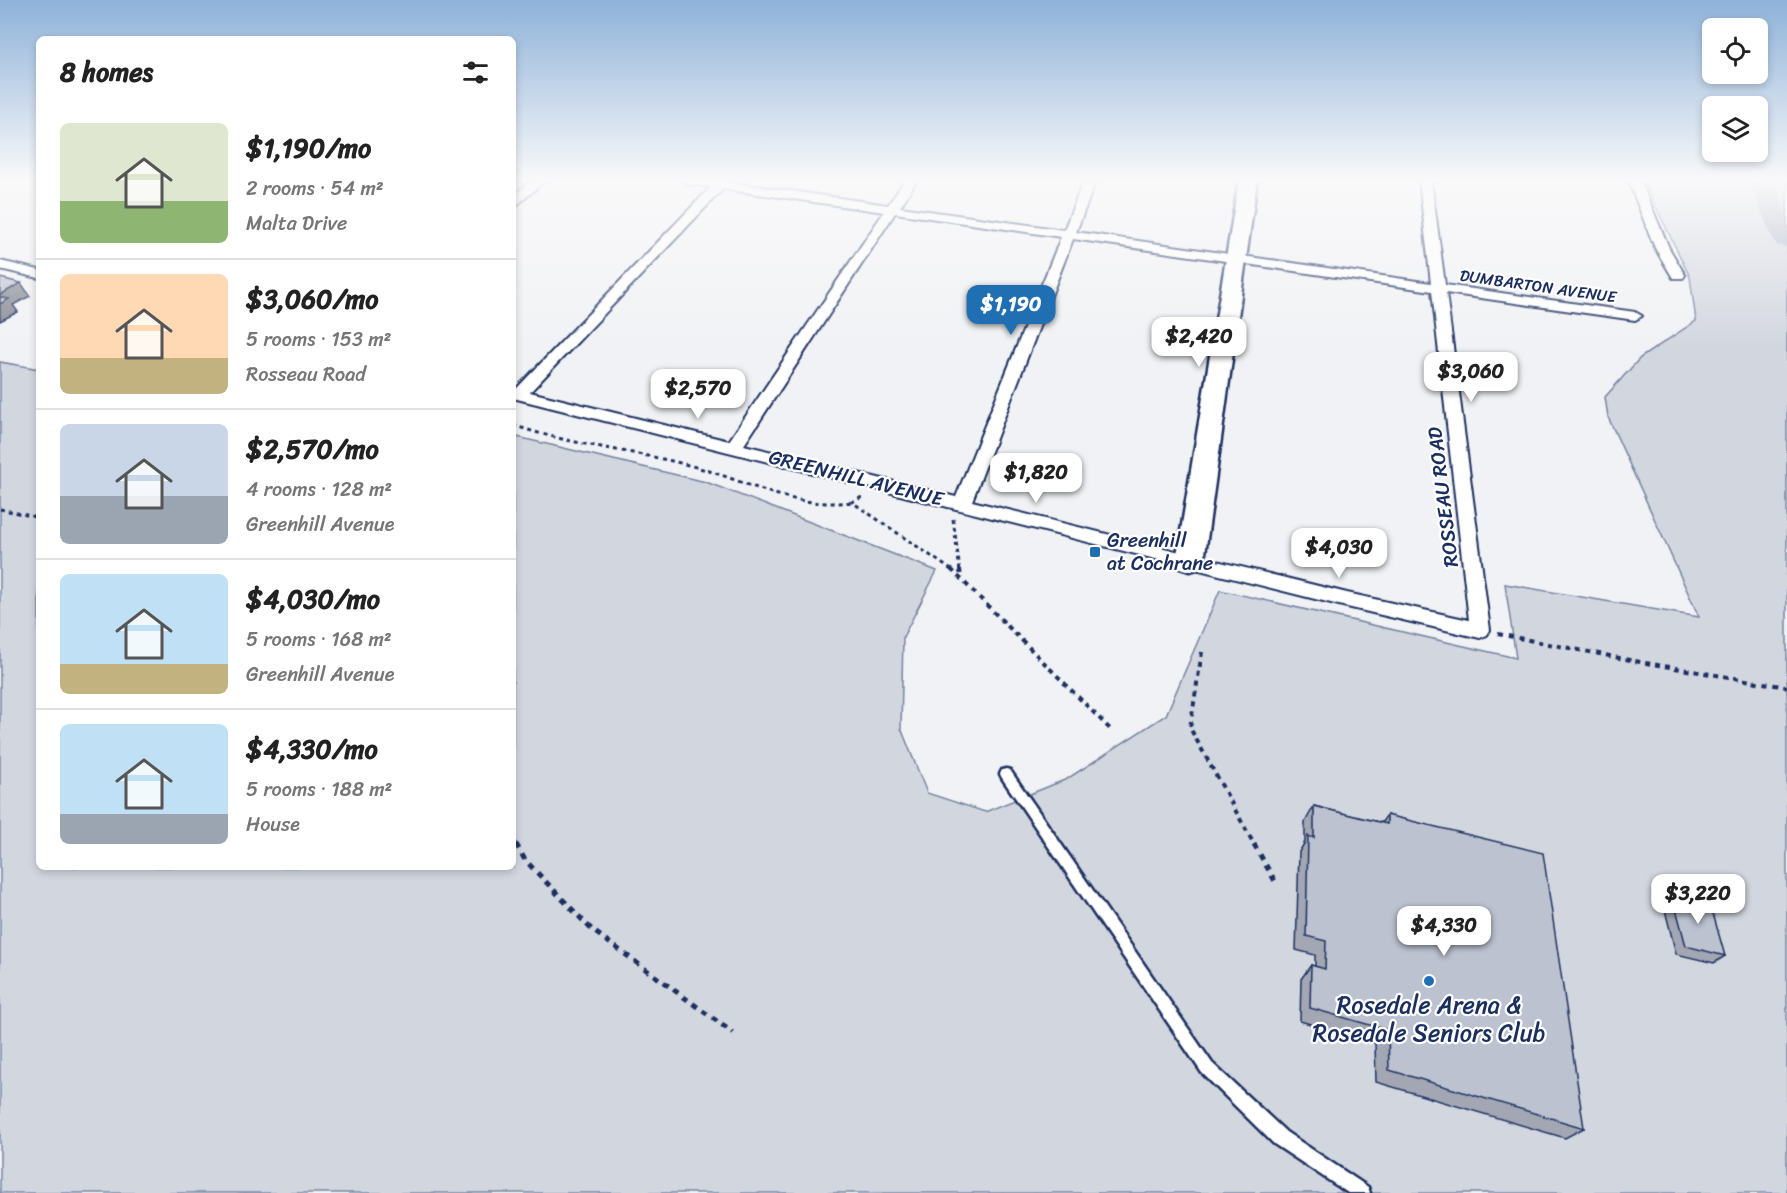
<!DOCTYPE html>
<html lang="en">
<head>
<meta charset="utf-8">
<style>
	body { margin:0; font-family:Sriracha,sans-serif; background:#f6f6f6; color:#222; height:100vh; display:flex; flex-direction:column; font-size:22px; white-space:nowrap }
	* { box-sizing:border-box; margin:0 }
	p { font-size:20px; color:#767676 }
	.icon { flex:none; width:33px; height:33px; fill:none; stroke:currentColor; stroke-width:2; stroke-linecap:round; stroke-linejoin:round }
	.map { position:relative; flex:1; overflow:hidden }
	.sheet { position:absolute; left:36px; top:36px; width:480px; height:834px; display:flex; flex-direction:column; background:#fff; border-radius:9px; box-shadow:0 3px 9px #0003 }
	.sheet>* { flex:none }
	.tools { position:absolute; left:1702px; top:18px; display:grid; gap:12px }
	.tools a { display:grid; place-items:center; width:66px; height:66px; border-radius:9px; background:#fff; box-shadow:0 3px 9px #0003; font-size:30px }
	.price { position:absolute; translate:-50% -51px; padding:0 14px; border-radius:12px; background:#fff; color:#222; font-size:20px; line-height:39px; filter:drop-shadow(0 2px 3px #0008) }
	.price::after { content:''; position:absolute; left:50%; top:36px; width:18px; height:14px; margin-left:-9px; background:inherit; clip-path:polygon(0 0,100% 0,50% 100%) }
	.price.on { background:#1f6fb2; color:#fff }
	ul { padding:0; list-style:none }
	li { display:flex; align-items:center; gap:18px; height:150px; padding:0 24px }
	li+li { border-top:2px solid #e0e0e0 }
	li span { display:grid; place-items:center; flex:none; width:168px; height:120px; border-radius:9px; color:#555 }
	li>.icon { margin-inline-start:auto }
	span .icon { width:72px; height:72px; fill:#fffc; stroke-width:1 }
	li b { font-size:26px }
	h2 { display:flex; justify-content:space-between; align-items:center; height:72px; padding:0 24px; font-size:26px }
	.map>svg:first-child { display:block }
</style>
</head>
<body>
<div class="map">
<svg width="1787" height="1193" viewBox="0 0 1787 1193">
	<rect width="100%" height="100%" fill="#f1f2f5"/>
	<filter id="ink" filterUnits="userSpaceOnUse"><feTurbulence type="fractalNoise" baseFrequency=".0167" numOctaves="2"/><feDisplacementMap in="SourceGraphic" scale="12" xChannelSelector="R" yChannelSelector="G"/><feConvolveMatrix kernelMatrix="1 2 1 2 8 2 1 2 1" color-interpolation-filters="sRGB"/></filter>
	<g filter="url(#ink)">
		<path fill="#d2d6df" stroke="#76829e" stroke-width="1.5" d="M1643,180H1787V1193H0V362L39,369V867H513V436L706,482L937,571L903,637L901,728L927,793L985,812L1067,779L1166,715L1220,590L1516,658L1505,584L1699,617L1608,417L1605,397L1640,358L1696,321L1690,277Z"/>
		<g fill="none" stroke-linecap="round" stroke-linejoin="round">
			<path fill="#a8b0c2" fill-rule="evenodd" d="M1747,180H1772C1787,202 1787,222 1787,247L1777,245C1763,224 1761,200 1747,180Z"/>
			<defs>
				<path id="lane" d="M1006,769L1010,770L1212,1063L1286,1132L1368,1187L1370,1193H1348L1274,1144L1202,1073L1002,778L1000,774L1002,770Z"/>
				<g id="street">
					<path d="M532,180H546L517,205L513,206V196Z"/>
					<path d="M682,180H730L728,182L888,205L905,180H917L900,207L1064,230L1084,180H1096L1076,232L1431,283L1419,180H1431L1445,285L1635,312L1642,316L1635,320L1446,293L1490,630L1487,635L1480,638L1347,607L513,398V388L516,389L711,187L688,184ZM723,189L884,212L729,441L530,392ZM895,213L1061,237L956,497L744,445ZM1073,239L1432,291L1469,620L1347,593L972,501Z"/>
					<path d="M1628,180H1640L1669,248L1685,275L1683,278H1673L1655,248Z"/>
					<path d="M0,261L39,270V278L0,269Z"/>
				</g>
				<path id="secondary" d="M1239,180H1257L1204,561L1200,568L1190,571L1180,568L1176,561Z"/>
			</defs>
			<use href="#lane" stroke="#1b2f5e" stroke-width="5"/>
			<use href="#street" stroke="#1b2f5e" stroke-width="4"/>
			<use href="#secondary" stroke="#1b2f5e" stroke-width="5"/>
			<g stroke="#1b2f5e" stroke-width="3" stroke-dasharray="4 4" stroke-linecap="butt">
				<path d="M513,425C570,445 630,450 688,465C749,480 785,509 852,502"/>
				<path d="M862,497L852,502L953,571"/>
				<path d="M0,509L39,518"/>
				<path d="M953,519L960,571"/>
			</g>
			<g stroke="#1b2f5e" stroke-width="4" stroke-dasharray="5 5" stroke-linecap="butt">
				<path d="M951,569L1111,730"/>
				<path d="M960,569L961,579"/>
				<path d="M1498,634L1640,662L1787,687"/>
				<path d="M1202,652L1190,728L1255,846"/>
				<path d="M513,840L516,846"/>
			</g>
			<g stroke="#1b2f5e" stroke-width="5" stroke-dasharray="6 6" stroke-linecap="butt">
				<path d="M516,844L525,860L592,930L733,1033"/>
				<path d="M1254,844L1276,883"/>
			</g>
			<use href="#lane" fill="#fff" fill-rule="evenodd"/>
			<use href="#street" fill="#fff" fill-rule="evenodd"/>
			<use href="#secondary" fill="#fff" fill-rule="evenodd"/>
		</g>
		<g fill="#a2a7b3" stroke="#1b2f5e" stroke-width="1.5">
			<path d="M1314,806L1381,823L1387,815L1584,1128L1565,1138L1376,1082L1375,1043L1300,1021L1301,979L1311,965L1315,967V955L1296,950L1299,852L1305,842V822Z"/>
			<path d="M1672,894L1725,956L1714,963L1676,954L1663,902Z"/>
		</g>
		<path fill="#848892" stroke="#1b2f5e" stroke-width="1.5" d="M21,283L30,296L13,305L18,312L0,321V295Z"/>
		<g fill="#bcc2d0" stroke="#1b2f5e" stroke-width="1.5">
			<path d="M0,278L21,283L0,295Z"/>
			<path d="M0,297L9,299L0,304Z"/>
			<path d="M1314,806L1387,824V815L1543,853L1584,1128L1389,1070L1388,1030L1310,1008L1311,965L1325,969L1326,941L1306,936L1308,836L1314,838Z"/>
			<path d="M1672,894L1710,903L1725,956L1686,946Z"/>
		</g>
	</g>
	<linearGradient id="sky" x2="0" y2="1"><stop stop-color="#8eb2d9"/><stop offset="0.52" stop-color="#f9f9fa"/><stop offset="1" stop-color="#f9f9fa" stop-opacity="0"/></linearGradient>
	<rect width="1787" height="347" fill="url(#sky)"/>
	<g fill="#1f6fb2" stroke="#fff" stroke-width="2">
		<rect x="1089" y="546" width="12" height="12" rx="3"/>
		<circle cx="1429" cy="981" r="6"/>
	</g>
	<g text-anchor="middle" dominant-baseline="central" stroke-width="4.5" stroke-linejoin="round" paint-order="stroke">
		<g font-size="16" fill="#1b2f5e" stroke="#fff">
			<text transform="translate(1538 286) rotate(8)">DUMBARTON AVENUE</text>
		</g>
		<g font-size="20" fill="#1b2f5e" stroke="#fff">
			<text transform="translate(856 478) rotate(14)">GREENHILL AVENUE</text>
			<text transform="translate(1443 497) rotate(-97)">ROSSEAU ROAD</text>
		</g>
		<g font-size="20" fill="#1b2f5e" stroke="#fff" text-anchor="start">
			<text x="1107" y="540">Greenhill<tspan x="1107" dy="23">at Cochrane</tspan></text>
		</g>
		<g font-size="24" fill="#1b2f5e" stroke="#fff">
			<text x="1429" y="1005">Rosedale Arena &amp;<tspan x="1429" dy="28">Rosedale Seniors Club</tspan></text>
		</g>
	</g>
</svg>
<div class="tools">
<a><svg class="icon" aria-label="locate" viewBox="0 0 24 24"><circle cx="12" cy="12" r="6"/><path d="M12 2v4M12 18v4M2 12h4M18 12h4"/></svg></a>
<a><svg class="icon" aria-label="layers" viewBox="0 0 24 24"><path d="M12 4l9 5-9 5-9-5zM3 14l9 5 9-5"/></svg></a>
</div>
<b class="price on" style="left:1011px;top:336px">$1,190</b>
<b class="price" style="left:1199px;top:368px">$2,420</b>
<b class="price" style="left:1471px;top:403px">$3,060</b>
<b class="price" style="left:698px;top:420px">$2,570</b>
<b class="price" style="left:1036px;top:504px">$1,820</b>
<b class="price" style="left:1339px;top:579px">$4,030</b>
<b class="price" style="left:1698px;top:925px">$3,220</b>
<b class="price" style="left:1444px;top:957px">$4,330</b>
<section class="sheet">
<h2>8 homes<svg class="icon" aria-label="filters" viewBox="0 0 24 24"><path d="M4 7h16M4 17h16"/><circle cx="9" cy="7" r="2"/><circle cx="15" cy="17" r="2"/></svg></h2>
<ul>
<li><span style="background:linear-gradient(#dfe7d0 65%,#8fb573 0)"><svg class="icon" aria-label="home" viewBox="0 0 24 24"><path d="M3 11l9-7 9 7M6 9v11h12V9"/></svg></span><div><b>$1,190/mo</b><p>2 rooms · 54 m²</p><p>Malta Drive</p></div></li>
<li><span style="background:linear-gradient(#ffd9b3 70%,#c2b280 0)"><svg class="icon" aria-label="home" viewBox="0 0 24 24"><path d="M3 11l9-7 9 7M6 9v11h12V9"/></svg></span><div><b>$3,060/mo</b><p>5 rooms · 153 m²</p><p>Rosseau Road</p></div></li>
<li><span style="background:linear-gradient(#c9d6e8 60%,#9aa5b1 0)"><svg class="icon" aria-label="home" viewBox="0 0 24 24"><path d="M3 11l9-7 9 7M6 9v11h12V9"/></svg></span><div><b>$2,570/mo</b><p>4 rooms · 128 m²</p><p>Greenhill Avenue</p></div></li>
<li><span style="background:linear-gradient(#bfe0f5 75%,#c2b280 0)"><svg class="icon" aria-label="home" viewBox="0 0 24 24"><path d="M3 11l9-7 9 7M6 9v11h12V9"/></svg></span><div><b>$4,030/mo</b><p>5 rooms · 168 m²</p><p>Greenhill Avenue</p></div></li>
<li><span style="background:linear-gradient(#bfe0f5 75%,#9aa5b1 0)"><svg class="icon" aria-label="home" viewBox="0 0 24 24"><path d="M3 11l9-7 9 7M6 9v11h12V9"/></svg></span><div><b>$4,330/mo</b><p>5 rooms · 188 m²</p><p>House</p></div></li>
</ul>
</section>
</div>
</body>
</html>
